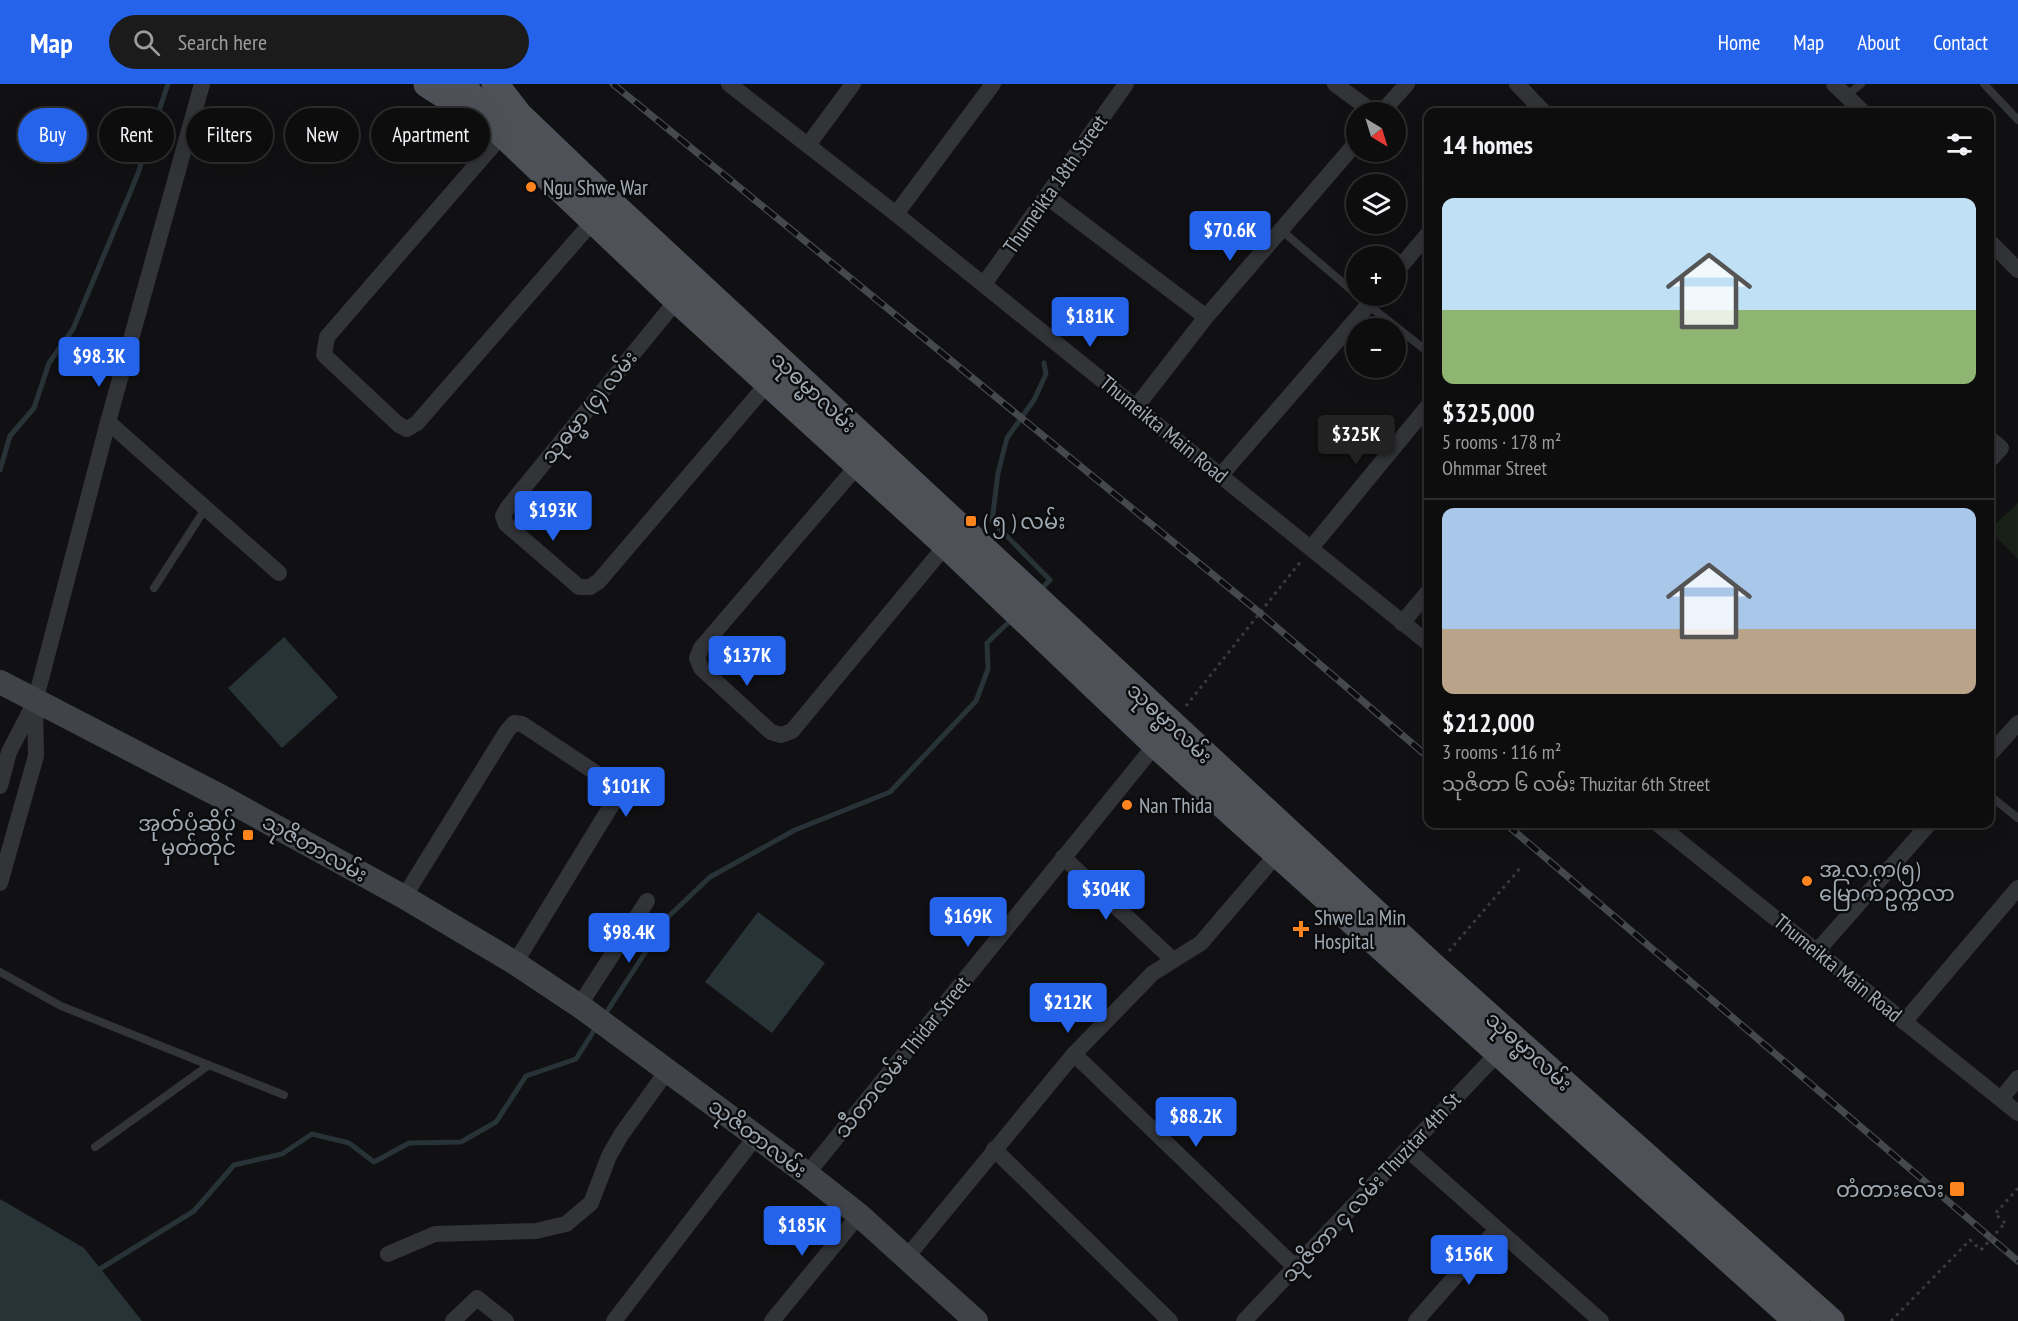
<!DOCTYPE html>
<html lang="en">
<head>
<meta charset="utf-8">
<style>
	body { margin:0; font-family:"PT Sans Narrow","Noto Sans Myanmar",sans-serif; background:#1b1b1c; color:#f1f3f6; height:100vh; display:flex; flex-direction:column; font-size:22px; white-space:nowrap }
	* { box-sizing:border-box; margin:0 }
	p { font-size:20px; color:#9a9c9e }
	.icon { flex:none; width:33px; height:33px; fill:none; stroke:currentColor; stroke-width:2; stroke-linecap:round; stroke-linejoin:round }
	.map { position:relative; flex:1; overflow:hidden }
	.sheet { position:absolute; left:1424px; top:24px; width:570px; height:720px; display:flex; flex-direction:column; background:#0d0d0e; border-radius:12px; box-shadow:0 6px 24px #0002,0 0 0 2px #2d2d2e }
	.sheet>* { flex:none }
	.banner { position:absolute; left:18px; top:24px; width:570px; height:54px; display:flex; gap:12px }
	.needle { width:39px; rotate:142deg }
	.tools { position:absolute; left:1346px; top:18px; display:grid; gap:12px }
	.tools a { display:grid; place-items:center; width:60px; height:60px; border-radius:50%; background:#0d0d0e; box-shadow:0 6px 24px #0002,0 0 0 2px #2d2d2e; font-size:30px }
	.price { position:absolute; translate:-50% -51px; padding:0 14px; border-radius:6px; background:#2563eb; color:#fff; font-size:20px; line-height:39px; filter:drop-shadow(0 2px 3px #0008) }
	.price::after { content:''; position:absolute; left:50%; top:36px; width:18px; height:14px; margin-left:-9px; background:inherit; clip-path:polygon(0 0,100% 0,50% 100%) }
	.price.selected { background:#222; color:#fff }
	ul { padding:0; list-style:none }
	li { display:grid; align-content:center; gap:12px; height:318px; padding:0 18px }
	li+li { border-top:2px solid #2d2d2e }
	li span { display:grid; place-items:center; height:186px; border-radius:12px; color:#555 }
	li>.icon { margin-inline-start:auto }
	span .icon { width:108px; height:108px; fill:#fffc; stroke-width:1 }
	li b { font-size:26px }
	h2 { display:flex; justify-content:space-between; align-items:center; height:72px; padding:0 18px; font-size:26px }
	.tag { padding:0 21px; border-radius:27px; background:#0d0d0e; box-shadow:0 6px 24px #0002,0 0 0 2px #2d2d2e; font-size:21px; line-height:54px }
	.tag.selected { background:#2563eb; color:#fff }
	header { display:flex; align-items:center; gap:36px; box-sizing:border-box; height:84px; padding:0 30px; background:#2563eb; color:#fff }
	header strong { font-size:28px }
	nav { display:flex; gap:33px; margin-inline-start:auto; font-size:21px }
	.search { width:420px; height:54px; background:#1b1b1c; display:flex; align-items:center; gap:15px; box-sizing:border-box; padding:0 21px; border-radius:33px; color:#9a9c9e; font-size:22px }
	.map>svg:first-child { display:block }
</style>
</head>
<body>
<header>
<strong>Map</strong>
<div class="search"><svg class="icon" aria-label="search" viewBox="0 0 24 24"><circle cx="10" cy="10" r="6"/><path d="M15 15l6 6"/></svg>Search here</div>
<nav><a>Home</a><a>Map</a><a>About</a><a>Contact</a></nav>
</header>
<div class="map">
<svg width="2018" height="1237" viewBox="0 0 2018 1237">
	<rect width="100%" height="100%" fill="#111113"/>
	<path fill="#192119" d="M2018,419V475L1989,446Z"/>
	<g fill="#273337">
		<path d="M284,553L338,613L282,664L228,604Z"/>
		<path d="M758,828L825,879L772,949L705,898Z"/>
		<path d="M0,1115L84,1164L142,1237H0Z"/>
	</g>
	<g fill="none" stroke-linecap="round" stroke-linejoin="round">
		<g stroke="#273337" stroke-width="5">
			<path d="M0,386L10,352L34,324L49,279L73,245L137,92L168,0"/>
			<path d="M1040,506L1050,496L992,437L998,389L1007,354L1034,316L1046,290L1044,279"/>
			<path d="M604,932L669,832L710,793L795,746L890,708L976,617L988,585L987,559L1013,534"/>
			<path d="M95,1188L194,1127L234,1081L282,1070L312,1050L349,1059L374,1078L409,1059L461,1058L496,1038L526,992L576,975L597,942"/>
		</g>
		<g stroke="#383b3f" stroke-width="3" stroke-dasharray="3 4.5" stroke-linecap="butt">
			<path d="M1186,622L1301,477"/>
			<path d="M1449,867L1522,782"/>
			<path d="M2005,1139L1995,1130L2018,1104"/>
			<path d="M1891,1237L1970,1156L1981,1166"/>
		</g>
		<g stroke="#323438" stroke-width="8">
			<path d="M1984,0L2018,36"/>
			<path d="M1846,12L1861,0"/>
			<path d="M1281,146L1356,210"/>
			<path d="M1367,220L1428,268"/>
			<path d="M154,504L205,425"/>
			<path d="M1989,711L2018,734"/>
			<path d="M0,888L61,922L284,1011"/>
			<path d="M95,1063L209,981"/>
		</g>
		<g stroke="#323438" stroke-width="16">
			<path d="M729,0L896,130L1428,559"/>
			<path d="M1335,0L1373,28"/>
			<path d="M1517,0L1544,28"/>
			<path d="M1834,0L1863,28"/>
			<path d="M1382,28L1407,0"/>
			<path d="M503,50L327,253L324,271L399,341L407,345L417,339L594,136"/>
			<path d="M808,61L853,0"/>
			<path d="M1046,112L1206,233"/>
			<path d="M896,130L993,0"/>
			<path d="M1989,157L2018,186"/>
			<path d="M1395,189L1428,150"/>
			<path d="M984,200L1126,0"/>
			<path d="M677,216L508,423L503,432L506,440L579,503H590L599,497L768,299"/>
			<path d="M1136,323L1206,233L1356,59"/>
			<path d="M108,338L279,489"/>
			<path d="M1989,354L2001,364L1989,377"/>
			<path d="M858,381L701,564L697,574L701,584L771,648L781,651L792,647L946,461"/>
			<path d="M1221,391L1376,212"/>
			<path d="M1311,464L1428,322"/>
			<path d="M1402,539L1428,508"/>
			<path d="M1989,671L2018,639"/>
			<path d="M0,702L9,668L35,618"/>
			<path d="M1658,740L2018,1029"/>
			<path d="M1063,773L1173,876"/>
			<path d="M0,799L36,672L35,618L108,338L202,0"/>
			<path d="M404,813L507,647L514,639L522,640L614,701L619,709L515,879"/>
			<path d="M1818,866L1929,740"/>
			<path d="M579,922L647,817"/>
			<path d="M1904,938L2018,804"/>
			<path d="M1074,970L1295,1183"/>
			<path d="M2001,1015L2018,994"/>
			<path d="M994,1065L1170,1237"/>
			<path d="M1408,1066L1601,1237"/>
			<path d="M807,1090L1160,655"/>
			<path d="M388,1170L435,1150L536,1147L566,1140L591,1119L609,1072L621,1051L667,987"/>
			<path d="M906,1174L1074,970L1153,889L1201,859L1277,770"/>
			<path d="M453,1237L477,1214L506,1237"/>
			<path d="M614,1237L757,1051"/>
			<path d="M772,1237L859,1131"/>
			<path d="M1244,1237L1498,969"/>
			<path d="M1416,1237L1497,1145"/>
		</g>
		<path stroke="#404348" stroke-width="24" d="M0,598L222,713L404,813L515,879L584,925L807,1090L859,1131L976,1237"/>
		<g stroke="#4e5157" stroke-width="27">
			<path d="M427,0L482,35"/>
			<path d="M462,0L494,42L677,216L946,461L1155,660L1797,1237"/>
			<path d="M495,0L519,31L611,119L1434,883L1831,1237"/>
		</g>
		<defs>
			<g id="rail">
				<path d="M613,0L1260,529L1428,673"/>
				<path d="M1506,740L2018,1177"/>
			</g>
		</defs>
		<use href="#rail" stroke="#45484d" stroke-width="7"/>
		<use href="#rail" stroke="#0c0c0e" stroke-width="4.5" stroke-dasharray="14" stroke-linecap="butt"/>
		<path stroke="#383b3f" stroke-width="3" stroke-dasharray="3 4.5" stroke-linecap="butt" d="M1981,1166L2005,1139"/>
	</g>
	<g fill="#fe851e" stroke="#0c0c0e" stroke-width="2">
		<circle cx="531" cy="103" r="6"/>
		<rect x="965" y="431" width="12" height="12" rx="3"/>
		<circle cx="1127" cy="721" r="6"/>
		<rect x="242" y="745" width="12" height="12" rx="3"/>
		<circle cx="1807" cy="797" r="6"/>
		<path d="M1298 836h6v6h6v6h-6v6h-6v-6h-6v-6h6z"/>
		<rect x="1949" y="1097" width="16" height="16" rx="3"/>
	</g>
	<g text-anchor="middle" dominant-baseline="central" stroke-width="5" stroke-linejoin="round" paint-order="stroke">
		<g font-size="21" fill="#a1abb4" stroke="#0c0c0e">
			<text transform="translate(1055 100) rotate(-55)">Thumeikta 18th Street</text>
			<text transform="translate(814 308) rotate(43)">သုဓမ္မာလမ်း</text>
			<text transform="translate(589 323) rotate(-51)">သုဓမ္မာ (၄) လမ်း</text>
			<text transform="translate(1164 345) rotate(39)">Thumeikta Main Road</text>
			<text transform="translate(1170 639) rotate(43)">သုဓမ္မာလမ်း</text>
			<text transform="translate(315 764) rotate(29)">သုဇိတာလမ်း</text>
			<text transform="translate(1838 884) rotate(39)">Thumeikta Main Road</text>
			<text transform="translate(1529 967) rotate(42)">သုဓမ္မာလမ်း</text>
			<text transform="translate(902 973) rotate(-51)">သီတာလမ်း Thidar Street</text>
			<text transform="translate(758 1054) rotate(37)">သုဇိတာလမ်း</text>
			<text transform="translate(1371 1103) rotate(-47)">သုဇိတာ ၄ လမ်း Thuzitar 4th St</text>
		</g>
		<g font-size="21" fill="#a1abb4" stroke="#0c0c0e" text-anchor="start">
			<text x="543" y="103">Ngu Shwe War</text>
			<text x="983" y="437">( ၅ ) လမ်း</text>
			<text x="1139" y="721">Nan Thida</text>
			<text x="236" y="739" text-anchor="end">အုတ်ပုံဆိပ်<tspan x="236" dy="24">မှတ်တိုင်</tspan></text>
			<text x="1819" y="785">အ.လ.က(၅)<tspan x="1819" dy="24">မြောက်ဥက္ကလာ</tspan></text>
			<text x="1314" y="833">Shwe La Min<tspan x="1314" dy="24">Hospital</tspan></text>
			<text x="1944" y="1105" text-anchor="end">တံတားလေး</text>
		</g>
	</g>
</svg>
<div class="tools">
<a><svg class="needle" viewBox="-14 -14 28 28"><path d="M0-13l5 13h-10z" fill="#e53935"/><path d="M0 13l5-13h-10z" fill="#9a9c9e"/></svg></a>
<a><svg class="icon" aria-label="layers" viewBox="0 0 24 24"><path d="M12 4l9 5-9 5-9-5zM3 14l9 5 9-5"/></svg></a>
<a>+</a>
<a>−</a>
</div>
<b class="price" style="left:1230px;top:178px">$70.6K</b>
<b class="price" style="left:1090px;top:264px">$181K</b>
<b class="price" style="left:99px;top:304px">$98.3K</b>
<b class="price selected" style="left:1356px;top:382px">$325K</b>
<b class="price" style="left:553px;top:458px">$193K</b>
<b class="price" style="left:747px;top:603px">$137K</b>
<b class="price" style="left:626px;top:734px">$101K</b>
<b class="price" style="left:1106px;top:837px">$304K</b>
<b class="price" style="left:968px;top:864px">$169K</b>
<b class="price" style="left:629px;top:880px">$98.4K</b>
<b class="price" style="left:1068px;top:950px">$212K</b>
<b class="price" style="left:1196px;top:1064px">$88.2K</b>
<b class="price" style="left:802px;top:1173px">$185K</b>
<b class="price" style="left:1469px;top:1202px">$156K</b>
<div class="banner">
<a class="tag selected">Buy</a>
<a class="tag">Rent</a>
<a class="tag">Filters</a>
<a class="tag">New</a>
<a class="tag">Apartment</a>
</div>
<section class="sheet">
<h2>14 homes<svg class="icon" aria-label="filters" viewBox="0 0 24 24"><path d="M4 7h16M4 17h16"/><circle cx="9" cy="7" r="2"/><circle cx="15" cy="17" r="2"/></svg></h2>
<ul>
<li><span style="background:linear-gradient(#bfe0f5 60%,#8fb573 0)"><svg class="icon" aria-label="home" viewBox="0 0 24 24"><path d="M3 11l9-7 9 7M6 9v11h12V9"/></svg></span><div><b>$325,000</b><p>5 rooms · 178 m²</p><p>Ohmmar Street</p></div></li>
<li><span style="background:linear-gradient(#a9c7e8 65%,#b9a48a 0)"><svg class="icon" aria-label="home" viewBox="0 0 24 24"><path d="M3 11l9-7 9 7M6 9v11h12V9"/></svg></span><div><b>$212,000</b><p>3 rooms · 116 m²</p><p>သုဇိတာ ၆ လမ်း Thuzitar 6th Street</p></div></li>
</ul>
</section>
</div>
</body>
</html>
